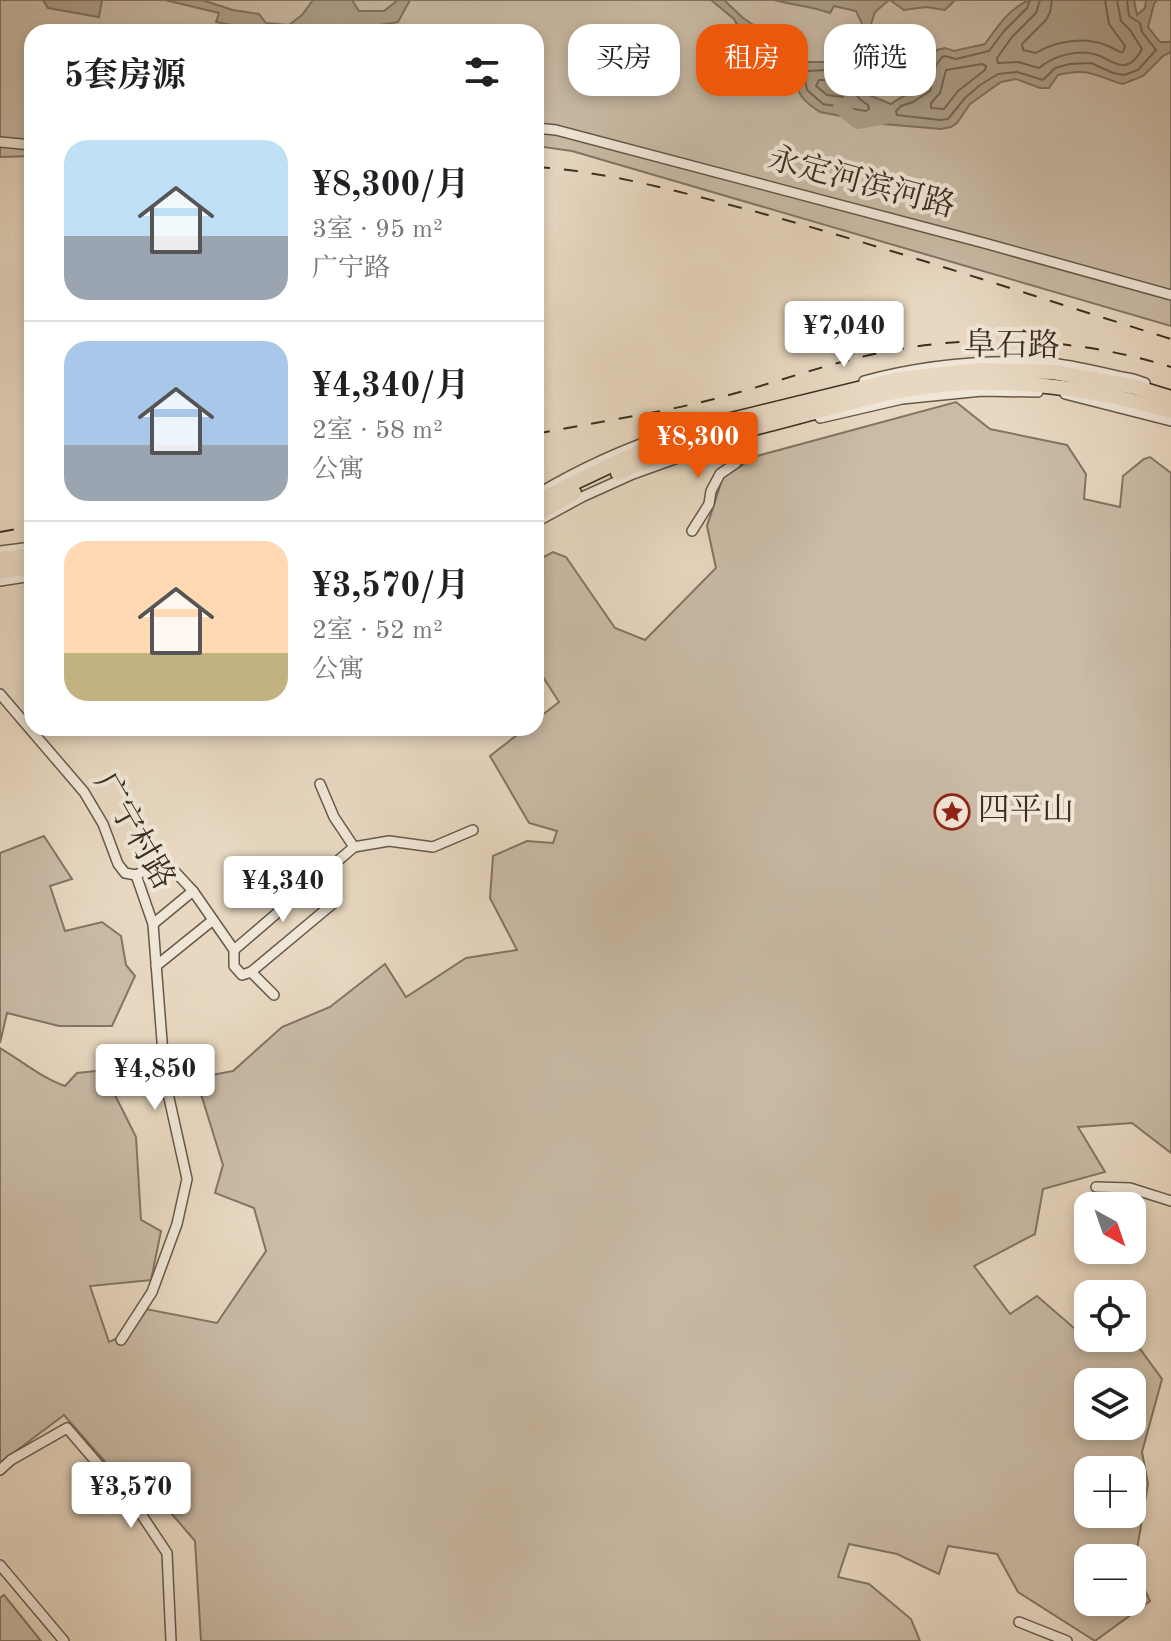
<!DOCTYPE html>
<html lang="zh">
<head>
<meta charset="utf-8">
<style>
	body { margin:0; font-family:"Old Standard TT","Noto Serif SC",serif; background:#f6f6f6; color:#202124; height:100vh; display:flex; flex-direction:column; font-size:30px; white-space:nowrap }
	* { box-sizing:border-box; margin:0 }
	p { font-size:26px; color:#757577 }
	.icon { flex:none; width:44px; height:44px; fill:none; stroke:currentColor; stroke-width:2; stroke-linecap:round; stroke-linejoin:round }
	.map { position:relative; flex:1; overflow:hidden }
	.details { position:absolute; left:24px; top:24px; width:520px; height:712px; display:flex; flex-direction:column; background:#fff; border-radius:24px; box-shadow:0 4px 12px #0003 }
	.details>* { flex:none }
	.banner { position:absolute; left:568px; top:24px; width:482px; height:72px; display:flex; gap:16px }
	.needle { width:52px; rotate:140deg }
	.controls { position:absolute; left:1074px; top:1192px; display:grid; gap:16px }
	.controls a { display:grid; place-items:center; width:72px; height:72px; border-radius:16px; background:#fff; box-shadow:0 4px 12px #0003; font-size:40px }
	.price { position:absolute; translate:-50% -68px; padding:0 18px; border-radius:8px; background:#fff; color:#222; font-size:26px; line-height:52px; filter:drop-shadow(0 2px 4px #0008) }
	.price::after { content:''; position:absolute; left:50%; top:48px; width:24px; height:18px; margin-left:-12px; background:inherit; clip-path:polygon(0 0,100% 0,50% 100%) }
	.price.active { background:#ea580c; color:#fff }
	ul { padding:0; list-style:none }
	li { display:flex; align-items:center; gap:24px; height:200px; padding:0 40px }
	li+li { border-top:2px solid #e0e0e0 }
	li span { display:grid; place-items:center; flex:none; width:224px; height:160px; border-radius:24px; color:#555 }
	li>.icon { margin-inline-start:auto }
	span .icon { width:96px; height:96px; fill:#fffc; stroke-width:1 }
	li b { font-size:34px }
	h2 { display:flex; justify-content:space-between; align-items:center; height:96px; padding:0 40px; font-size:34px }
	.tag { padding:0 28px; border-radius:24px; background:#fff; box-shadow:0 4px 12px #0003; font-size:28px; line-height:72px }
	.tag.active { background:#ea580c; color:#fff }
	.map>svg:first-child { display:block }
</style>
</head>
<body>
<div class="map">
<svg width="1171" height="1641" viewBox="0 0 1171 1641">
	<rect width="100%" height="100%" fill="#e8d8c1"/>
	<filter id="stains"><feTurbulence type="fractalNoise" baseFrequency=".0025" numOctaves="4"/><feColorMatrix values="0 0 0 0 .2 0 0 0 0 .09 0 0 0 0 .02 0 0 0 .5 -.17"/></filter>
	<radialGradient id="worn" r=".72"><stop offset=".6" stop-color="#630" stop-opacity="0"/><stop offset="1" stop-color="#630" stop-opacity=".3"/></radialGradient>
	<g fill="#cabba6" stroke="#827563" stroke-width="2" fill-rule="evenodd">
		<path d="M0,0H1171V326L572,151L536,146V32H32V156L0,157Z"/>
		<path d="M956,402L990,429L1067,445L1086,474L1084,499L1120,507L1123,476L1144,459L1150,457L1171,473V1153L1132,1123L1078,1127L1105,1172L1043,1189L1035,1234L974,1266L1010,1314L1037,1296L1074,1328L1088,1325V1338H1132L1162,1379L1142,1452L1148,1484L1134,1567L1150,1601L1095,1641L1018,1592L997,1554L948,1546L939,1574L897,1554L849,1544L838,1577L869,1584L911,1619L920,1641H201L195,1541L147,1485L129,1489L64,1415L0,1463V1048C22,1061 42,1078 65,1086L77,1073L96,1071L115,1095L136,1137L141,1220L161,1231L151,1280L90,1286L109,1342L129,1333L146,1309L217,1323L266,1251L254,1208L215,1193L223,1165L196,1078L233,1071L282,1027L330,1007L385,964L406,997L466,958L517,950L490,898L493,856L527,841L553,843L557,831L529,823L490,756L526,728H536V720L559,702L536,666V561L553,552L566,557L615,628L645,640L716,568L707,526L723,477L757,456ZM1088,1382H1132V1426H1088ZM1088,1470H1132V1514H1088ZM1088,1558H1132V1602H1088Z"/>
		<path d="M44,836L72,879L50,886L65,931L102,922L121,936L126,965L135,976L112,1026H59L7,1013L0,1043V853Z"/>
		<path d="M4,1595L41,1641H0V1598Z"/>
	</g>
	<g fill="#ad9f8a" stroke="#7f7260" stroke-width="2">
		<path d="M43,0H102L99,17L48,8Z"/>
		<path d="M165,0H202L233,10L259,14L266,23L289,25L302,15L313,0H352L359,11H384L398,0H410L398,22L337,32L302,29L301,32H239L230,30L232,25L216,22L219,13Z"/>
		<path d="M711,0H724L743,18L755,26L782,31L796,45L806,62H827L862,43L864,28L856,11L834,6L830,13C811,6 793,5 774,0H889L875,12L867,36L863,58L868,69L862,82L864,93L891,104C900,96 913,93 924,86L928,61L937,50L945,48L954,51L985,44C997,27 1009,9 1029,0H1134L1137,15L1145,8L1146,0H1157L1154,4L1148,27L1160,42H1171V52L1163,56L1143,76L1123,84C1094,76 1090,67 1058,75L1049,88H1040L1016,79L1001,82L970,104L957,123L951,127L941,129L883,124L820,112C812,107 802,100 799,92C796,84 798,80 792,72L743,36L734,19Z"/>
		<path d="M890,0H955L945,10L926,7L904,10Z"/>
	</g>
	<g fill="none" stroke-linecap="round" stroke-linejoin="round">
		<g stroke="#746755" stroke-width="2">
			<path d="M1030,0L1027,8L1004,31L989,51L956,59L945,56L942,57L936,65L930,91L913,102L901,106L896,111L897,115L940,120L948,119L965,98L980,85L998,74L1017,72L1043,80L1055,68L1070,64L1091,63L1113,73L1124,75L1138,70L1156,50L1142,32L1140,23L1129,16L1127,0"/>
			<path d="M1040,0L1036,13L1012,37L997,58L998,63L1018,62L1039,68C1055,55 1080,48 1100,56C1107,59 1116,66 1124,65C1132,65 1139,55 1142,49L1130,30L1121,21L1117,0"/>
			<path d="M1052,0L1050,12L1046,20L1022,44L1023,50L1036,53C1052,43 1076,38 1095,42C1104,43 1112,48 1120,52H1123L1125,46L1109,24L1105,0"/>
			<path d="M850,59L855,60L859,68C854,86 849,94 868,105L869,109L866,111L823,104L807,90L804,74L806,71L828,70Z"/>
			<path d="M982,64L986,66L985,70L958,91L944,109L931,108V103L940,93L946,70Z"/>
			<path d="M839,76L844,79L845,94L843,97L827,95L816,86L819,80H830Z"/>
		</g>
		<path stroke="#ad9f8a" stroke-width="14" d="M840,107L858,122L885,117"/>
		<defs>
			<g id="minor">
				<path d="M536,128L556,130L984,243L1171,295"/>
				<path d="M0,142L32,145"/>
				<path d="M864,381C923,365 986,359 1048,363C1076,365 1105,374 1133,379L1145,383"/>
				<path d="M1065,394L1171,421"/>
				<path d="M820,418L902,399L982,391L1038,392"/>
				<path d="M536,495C581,468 622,449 672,433"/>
				<path d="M536,522L582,497L633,474L705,448"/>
				<path d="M692,531L709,504L711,491L720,474L736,463L734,440"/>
				<path d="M0,551L32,547"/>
				<path d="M0,581L32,576"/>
				<path d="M0,694L84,792L103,824L118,864L125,873L136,875"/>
				<path d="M320,784L334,817L354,847L389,841L433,847L473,830"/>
				<path d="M136,875L165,861L193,891L234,950V966L242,975L251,972L274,995"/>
				<path d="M153,924L193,891"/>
				<path d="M234,950L354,847"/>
				<path d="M156,966L213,920"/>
				<path d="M251,972L336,901L319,877"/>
				<path d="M1096,1187L1130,1188L1171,1201"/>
				<path d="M121,1340L152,1292L177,1224L187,1179L165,1080L153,924L136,875"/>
				<path d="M0,1470L11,1460L67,1428L141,1514L167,1553L171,1641"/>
				<path d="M0,1565L64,1641"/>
				<path d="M1019,1622L1067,1641"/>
			</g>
			<g id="highway">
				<path d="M618,473C670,449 726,435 781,421C820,411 860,399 900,391C990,373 1084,386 1171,411"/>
				<path d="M536,503L571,484L628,457L707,426L899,379L979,370L1054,372L1135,387L1171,398"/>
				<path d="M536,515L574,493"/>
				<path d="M0,559L32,555"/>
				<path d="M0,571L32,567"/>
			</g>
		</defs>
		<use href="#minor" stroke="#665948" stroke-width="12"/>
		<use href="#highway" stroke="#3a2f20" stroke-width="17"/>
		<use href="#minor" stroke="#f0e6d7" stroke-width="9"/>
		<use href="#highway" stroke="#e8d8c1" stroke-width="14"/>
		<g stroke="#3a2f20" stroke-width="2" stroke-dasharray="14 14" stroke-linecap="butt">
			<path d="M536,167C611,172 684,193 757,212C896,250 1033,296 1171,339"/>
			<path d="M536,434C595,422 656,414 714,399C773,384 830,362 889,351C981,333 1082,339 1171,367"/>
			<path d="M0,532L32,526"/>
		</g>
	</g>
	<defs>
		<symbol id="sight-ring" viewBox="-11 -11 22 22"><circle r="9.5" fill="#f0e6d7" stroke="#8f2418" stroke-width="1.5"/><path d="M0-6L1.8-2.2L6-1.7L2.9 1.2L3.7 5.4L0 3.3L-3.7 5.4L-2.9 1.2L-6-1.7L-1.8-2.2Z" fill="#8f2418"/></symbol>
	</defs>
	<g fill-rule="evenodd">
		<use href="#sight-ring" x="932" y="792" width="40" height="40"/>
	</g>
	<g text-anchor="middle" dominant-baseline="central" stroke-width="8" stroke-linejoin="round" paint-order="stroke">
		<g font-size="32" fill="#3a2f20" stroke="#f0e6d7">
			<text transform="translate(861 184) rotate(15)">永定河滨河路</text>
			<text transform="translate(1012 347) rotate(1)">阜石路</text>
			<text transform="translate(133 832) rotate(60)">广宁村路</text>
		</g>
		<g font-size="32" fill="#3a2f20" stroke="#f0e6d7" text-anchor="start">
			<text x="978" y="812">四平山</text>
		</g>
	</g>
	<rect width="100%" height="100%" filter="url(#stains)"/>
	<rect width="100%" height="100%" fill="url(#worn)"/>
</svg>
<div class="controls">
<a><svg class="needle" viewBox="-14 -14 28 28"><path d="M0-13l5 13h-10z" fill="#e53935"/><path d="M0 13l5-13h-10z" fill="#757577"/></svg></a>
<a><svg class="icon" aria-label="locate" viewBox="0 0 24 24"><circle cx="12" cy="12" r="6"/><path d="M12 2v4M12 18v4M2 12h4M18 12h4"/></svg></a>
<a><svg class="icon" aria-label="layers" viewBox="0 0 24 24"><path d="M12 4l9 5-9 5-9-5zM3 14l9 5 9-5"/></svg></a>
<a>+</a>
<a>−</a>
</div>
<b class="price" style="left:844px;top:369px">¥7,040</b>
<b class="price active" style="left:698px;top:480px">¥8,300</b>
<b class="price" style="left:283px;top:924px">¥4,340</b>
<b class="price" style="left:155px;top:1112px">¥4,850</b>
<b class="price" style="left:131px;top:1530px">¥3,570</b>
<div class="banner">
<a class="tag">买房</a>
<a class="tag active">租房</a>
<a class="tag">筛选</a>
</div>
<section class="details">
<h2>5套房源<svg class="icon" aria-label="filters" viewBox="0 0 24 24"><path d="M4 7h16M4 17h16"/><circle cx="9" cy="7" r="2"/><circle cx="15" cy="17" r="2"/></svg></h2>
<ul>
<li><span style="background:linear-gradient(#bfe0f5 60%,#9aa5b1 0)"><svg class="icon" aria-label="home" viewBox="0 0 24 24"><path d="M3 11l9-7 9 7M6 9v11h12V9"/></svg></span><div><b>¥8,300/月</b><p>3室 · 95 m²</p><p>广宁路</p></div></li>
<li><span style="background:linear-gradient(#a9c7e8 65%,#9aa5b1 0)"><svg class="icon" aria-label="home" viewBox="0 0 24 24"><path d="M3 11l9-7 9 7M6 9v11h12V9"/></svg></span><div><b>¥4,340/月</b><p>2室 · 58 m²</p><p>公寓</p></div></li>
<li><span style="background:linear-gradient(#ffd9b3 70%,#c2b280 0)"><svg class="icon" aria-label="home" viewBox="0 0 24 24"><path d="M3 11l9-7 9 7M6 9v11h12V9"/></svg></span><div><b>¥3,570/月</b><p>2室 · 52 m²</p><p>公寓</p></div></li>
</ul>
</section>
</div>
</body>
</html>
